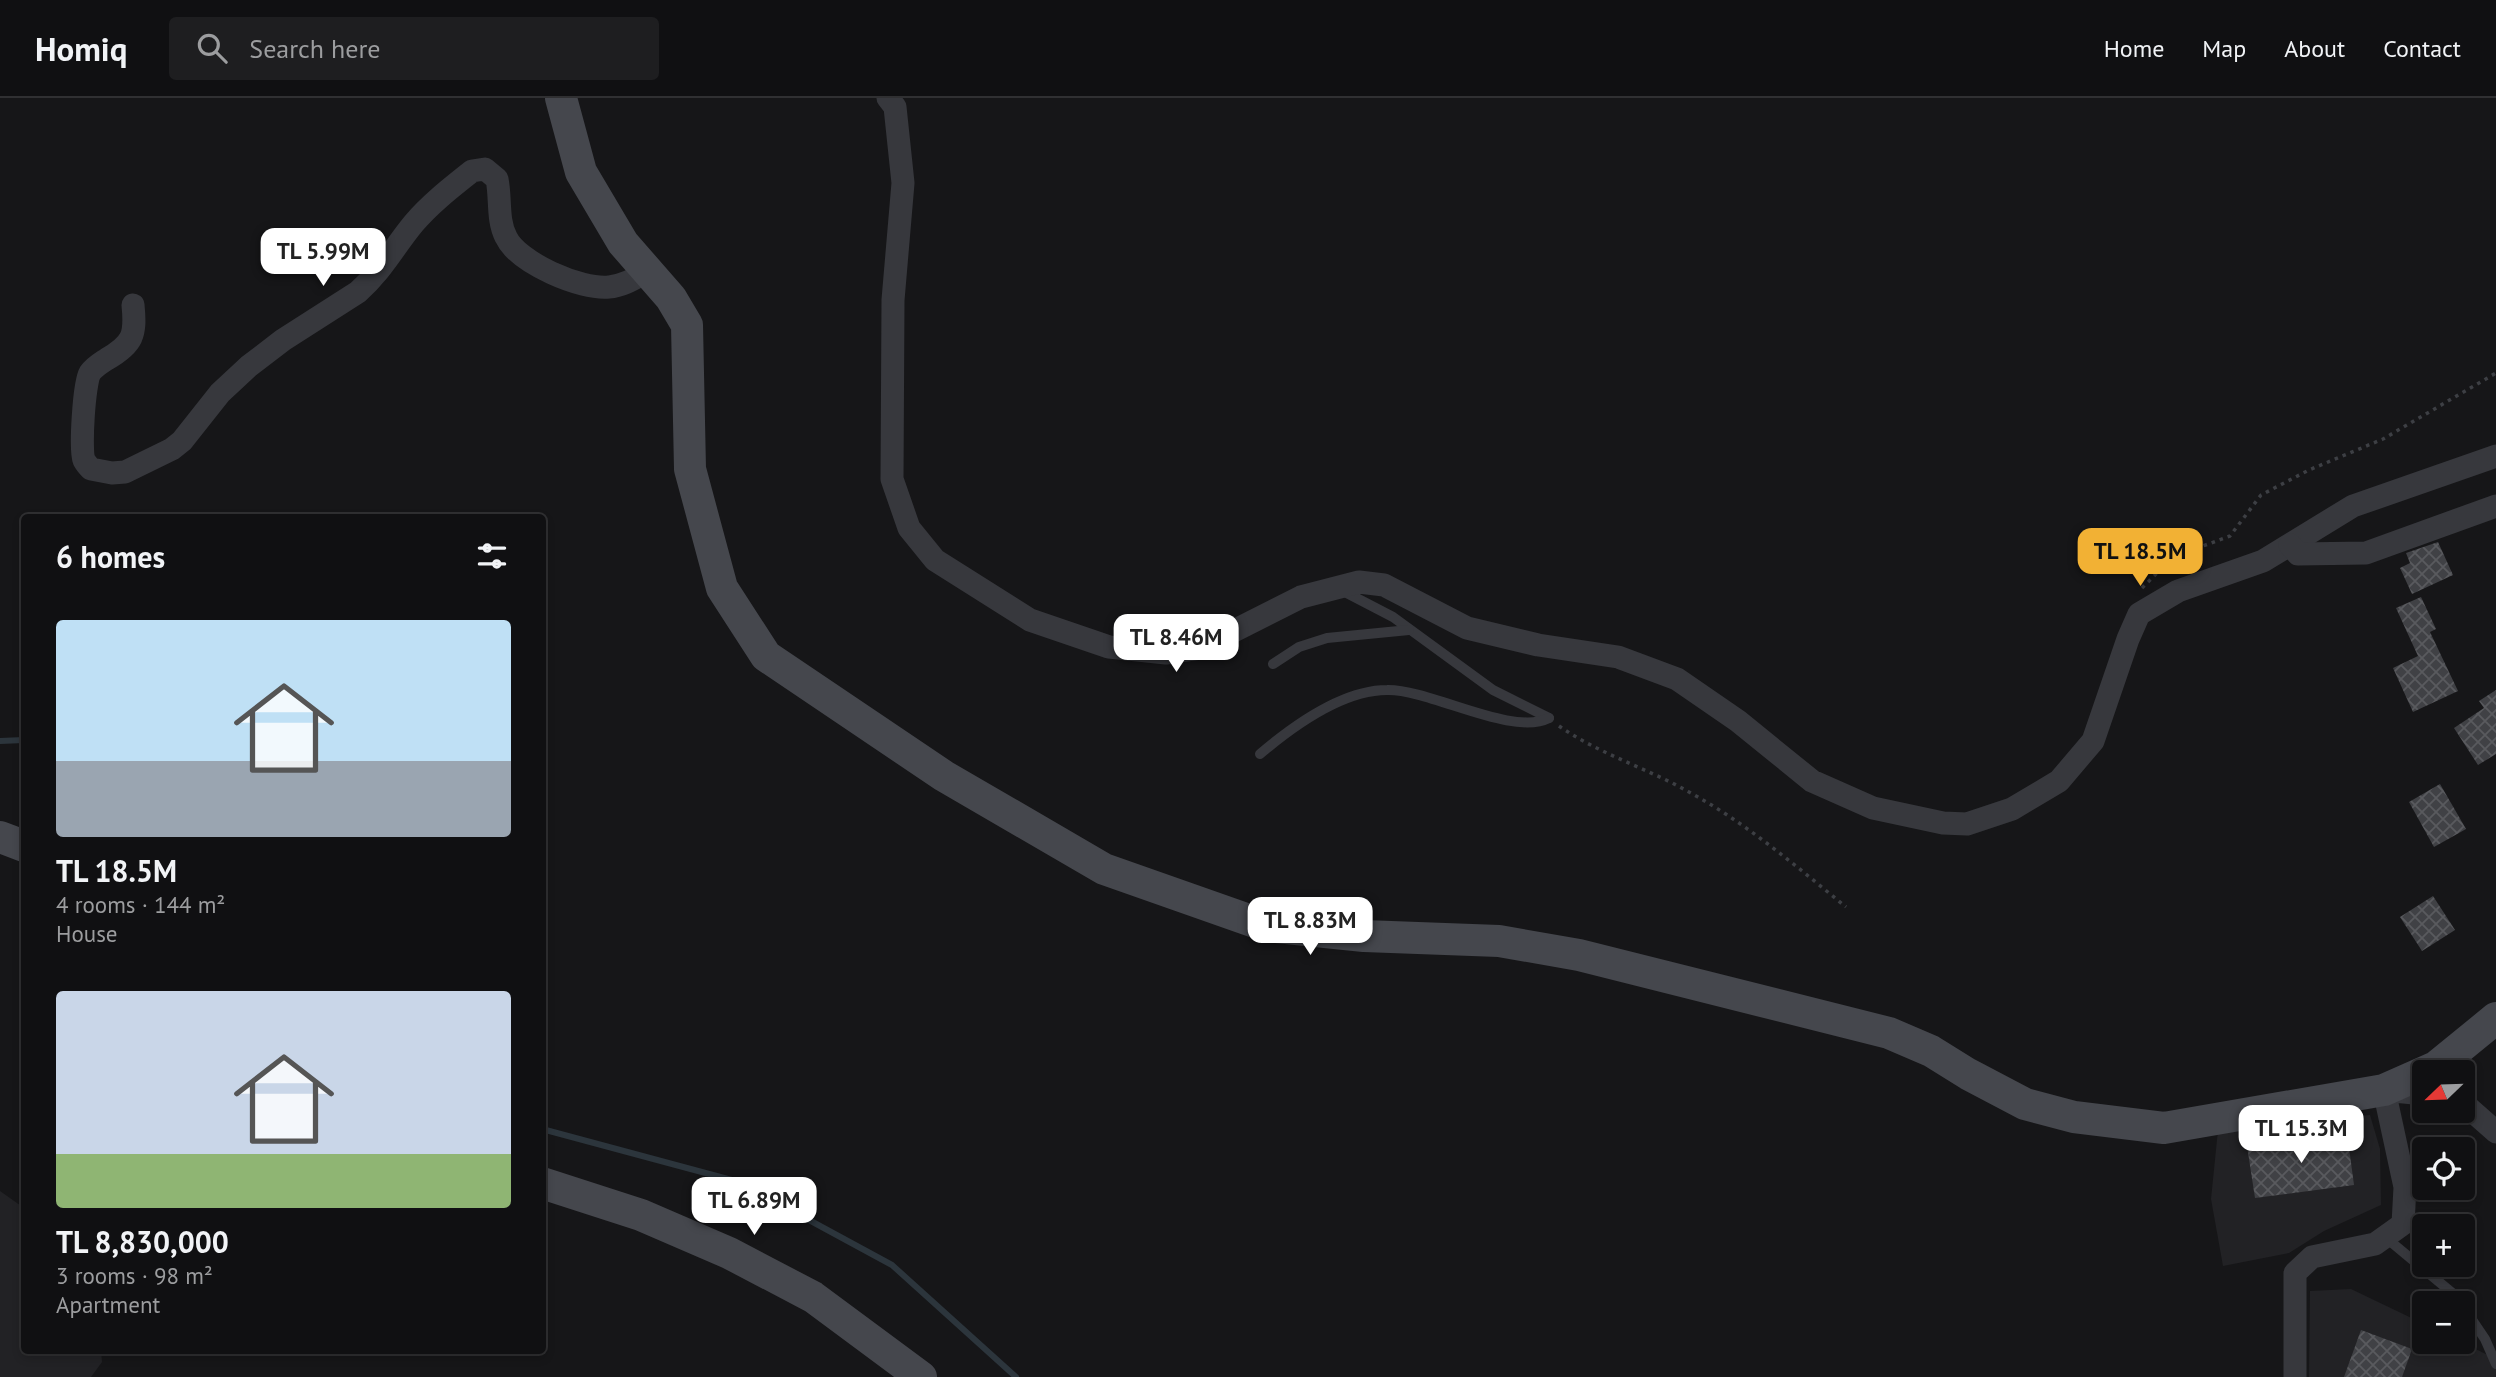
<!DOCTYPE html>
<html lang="en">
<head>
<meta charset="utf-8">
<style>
	body { margin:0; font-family:"PT Sans",sans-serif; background:#1e1e20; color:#f1f3f6; height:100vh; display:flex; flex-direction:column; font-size:26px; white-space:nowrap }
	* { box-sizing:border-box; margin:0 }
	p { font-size:23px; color:#9c9d9f }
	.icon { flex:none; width:38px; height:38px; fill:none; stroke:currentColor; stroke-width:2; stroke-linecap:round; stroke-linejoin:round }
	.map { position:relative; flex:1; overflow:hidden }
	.details { position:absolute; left:21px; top:416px; width:525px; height:840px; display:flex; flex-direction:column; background:#101012; border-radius:7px; box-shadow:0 4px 10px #0003,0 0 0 2px #303032 }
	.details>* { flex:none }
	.needle { width:46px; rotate:247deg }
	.fabs { position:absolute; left:2412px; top:962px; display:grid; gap:14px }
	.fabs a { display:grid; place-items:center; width:63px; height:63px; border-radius:7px; background:#101012; box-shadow:0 4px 10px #0003,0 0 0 2px #303032; font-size:35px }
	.price { position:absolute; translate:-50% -60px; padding:0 16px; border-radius:14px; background:#fff; color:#222; font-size:23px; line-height:46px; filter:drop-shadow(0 2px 4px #0008) }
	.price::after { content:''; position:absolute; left:50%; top:42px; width:21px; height:16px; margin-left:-10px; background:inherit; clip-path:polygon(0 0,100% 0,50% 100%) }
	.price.selected { background:#f2b134; color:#111 }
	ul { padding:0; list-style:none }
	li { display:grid; align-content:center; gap:14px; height:371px; padding:0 35px }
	li span { display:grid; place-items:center; height:217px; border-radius:7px; color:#555 }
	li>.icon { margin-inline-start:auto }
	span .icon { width:126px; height:126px; fill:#fffc; stroke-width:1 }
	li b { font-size:30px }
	h2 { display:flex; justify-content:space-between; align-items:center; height:84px; padding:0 35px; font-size:30px }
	header { display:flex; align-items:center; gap:42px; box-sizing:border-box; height:98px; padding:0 35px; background:#101012; border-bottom:2px solid #303032 }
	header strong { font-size:33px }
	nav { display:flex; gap:38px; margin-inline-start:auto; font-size:24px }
	.search { width:490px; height:63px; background:#1e1e20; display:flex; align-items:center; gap:18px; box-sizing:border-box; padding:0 24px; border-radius:7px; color:#9c9d9f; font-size:26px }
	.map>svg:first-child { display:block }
</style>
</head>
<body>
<header>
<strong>Homiq</strong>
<div class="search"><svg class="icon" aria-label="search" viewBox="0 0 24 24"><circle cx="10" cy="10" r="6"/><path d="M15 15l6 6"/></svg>Search here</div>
<nav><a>Home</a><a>Map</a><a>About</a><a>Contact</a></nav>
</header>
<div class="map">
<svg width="2496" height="1279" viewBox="0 0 2496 1279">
	<defs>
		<pattern id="building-cross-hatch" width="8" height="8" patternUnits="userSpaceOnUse" patternTransform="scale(1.75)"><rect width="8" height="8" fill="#404145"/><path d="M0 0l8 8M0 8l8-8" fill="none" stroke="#595a5e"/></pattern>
	</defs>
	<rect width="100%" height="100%" fill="#161618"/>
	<g fill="#222225">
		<path d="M2370,1017L2380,1051L2381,1107L2324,1133L2289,1155L2223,1168L2211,1101L2218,1032Z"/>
		<path d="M0,1093L24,1110V1253H101L102,1264L91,1279H0Z"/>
		<path d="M2351,1191L2424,1226V1244H2461L2496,1261V1279H2309L2310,1193Z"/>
	</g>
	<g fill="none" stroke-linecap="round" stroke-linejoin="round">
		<g stroke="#2c353c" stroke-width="6">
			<path d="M0,643L24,642"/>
			<path d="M542,1031L739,1084L892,1167L1016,1279"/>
		</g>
	</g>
	<g fill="url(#building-cross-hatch)">
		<path d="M2438,444L2453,477L2412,496L2400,470L2410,465L2406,455Z"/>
		<path d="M2421,499L2436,531L2430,534L2458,593L2413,614L2393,570L2418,558L2396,510Z"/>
		<path d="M2496,592V656L2478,667L2454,630L2484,610L2479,603Z"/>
		<path d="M2440,686L2466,731L2434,749L2409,704Z"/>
		<path d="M2433,798L2455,832L2422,853L2400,819Z"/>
		<path d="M2347,1035L2354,1087L2255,1100L2247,1048Z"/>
		<path d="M2361,1232L2412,1251L2402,1279H2344Z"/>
	</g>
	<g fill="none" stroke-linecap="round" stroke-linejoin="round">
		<g stroke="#3d3f44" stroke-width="3.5" stroke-dasharray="3.5 5" stroke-linecap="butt">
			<path d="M2142,490L2173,459L2230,438L2261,397L2309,372L2383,341L2496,275"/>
			<path d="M1559,628C1599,656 1647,670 1689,694C1746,725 1796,768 1846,809"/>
		</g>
		<g stroke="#37383d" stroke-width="10">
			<path d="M1341,492L1393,519L1493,592L1549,620"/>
			<path d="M1273,566L1299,549L1327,540L1409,532"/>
			<path d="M1260,656C1293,628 1342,592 1387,592C1430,591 1512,639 1549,620"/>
			<path d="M2385,1139L2456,1198L2461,1206"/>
			<path d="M2462,1207L2485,1241L2496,1266"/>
		</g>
		<g stroke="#37383d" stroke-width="23">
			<path d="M888,0L895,9L903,85L893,202L892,381L909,430L935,462L1030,522L1109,549L1166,555L1200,550L1301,499L1359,484L1384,487L1467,530L1538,547L1618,559L1677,581L1738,623L1812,683L1873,710L1943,725L1967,726L2012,711L2059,683L2093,643L2128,541L2139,516L2178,493L2263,463L2353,408L2496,358"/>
			<path d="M133,207C136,237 133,246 107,261C101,265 94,269 90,275C84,285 80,352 84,362C86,366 88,368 91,371L112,375L125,374L172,351L182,343L220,295L249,268L283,242L358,194C382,173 394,149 414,125C431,105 452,89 472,73L485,71L497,81C501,100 497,122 506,139C518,165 581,192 609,189C623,188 635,180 648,173"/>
			<path d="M2290,447L2298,456L2366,455L2496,408"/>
			<path d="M2462,1004L2496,1034"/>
			<path d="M2295,1279V1175L2312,1159L2375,1146L2403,1126L2405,1089L2384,992L2424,996"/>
		</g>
		<g stroke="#45474d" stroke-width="32">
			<path d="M561,0L581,74L623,145L671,200L687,227L690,371L722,490L766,558L944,678L1104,771L1266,828L1364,838L1499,843L1579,857L1889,935L1931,953L1968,976L2025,1006L2074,1019L2164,1030L2384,992L2436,969L2496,920"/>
			<path d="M0,739L24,748"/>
			<path d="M542,1085L641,1117L729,1155L813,1199L921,1279"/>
		</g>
	</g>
</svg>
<div class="fabs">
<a><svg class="needle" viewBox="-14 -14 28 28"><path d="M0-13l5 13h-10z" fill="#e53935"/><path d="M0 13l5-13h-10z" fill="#9c9d9f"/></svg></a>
<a><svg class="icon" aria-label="locate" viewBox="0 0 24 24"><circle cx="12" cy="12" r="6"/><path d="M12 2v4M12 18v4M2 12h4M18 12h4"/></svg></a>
<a>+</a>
<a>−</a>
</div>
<b class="price" style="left:323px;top:190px">TL 5.99M</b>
<b class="price selected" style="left:2140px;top:490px">TL 18.5M</b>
<b class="price" style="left:1176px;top:576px">TL 8.46M</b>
<b class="price" style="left:1310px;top:859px">TL 8.83M</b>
<b class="price" style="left:2301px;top:1067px">TL 15.3M</b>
<b class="price" style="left:754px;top:1139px">TL 6.89M</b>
<section class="details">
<h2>6 homes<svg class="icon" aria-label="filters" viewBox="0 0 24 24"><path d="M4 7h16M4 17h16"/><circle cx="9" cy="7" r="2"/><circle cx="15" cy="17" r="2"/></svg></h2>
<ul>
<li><span style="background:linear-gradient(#bfe0f5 65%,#9aa5b1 0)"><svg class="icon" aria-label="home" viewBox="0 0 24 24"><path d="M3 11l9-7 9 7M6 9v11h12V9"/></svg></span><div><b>TL 18.5M</b><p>4 rooms · 144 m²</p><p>House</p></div></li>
<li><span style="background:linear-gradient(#c9d6e8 75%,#8fb573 0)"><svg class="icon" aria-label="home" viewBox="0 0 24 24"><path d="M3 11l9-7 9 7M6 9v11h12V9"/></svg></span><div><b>TL 8,830,000</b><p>3 rooms · 98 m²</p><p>Apartment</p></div></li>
</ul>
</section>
</div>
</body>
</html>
